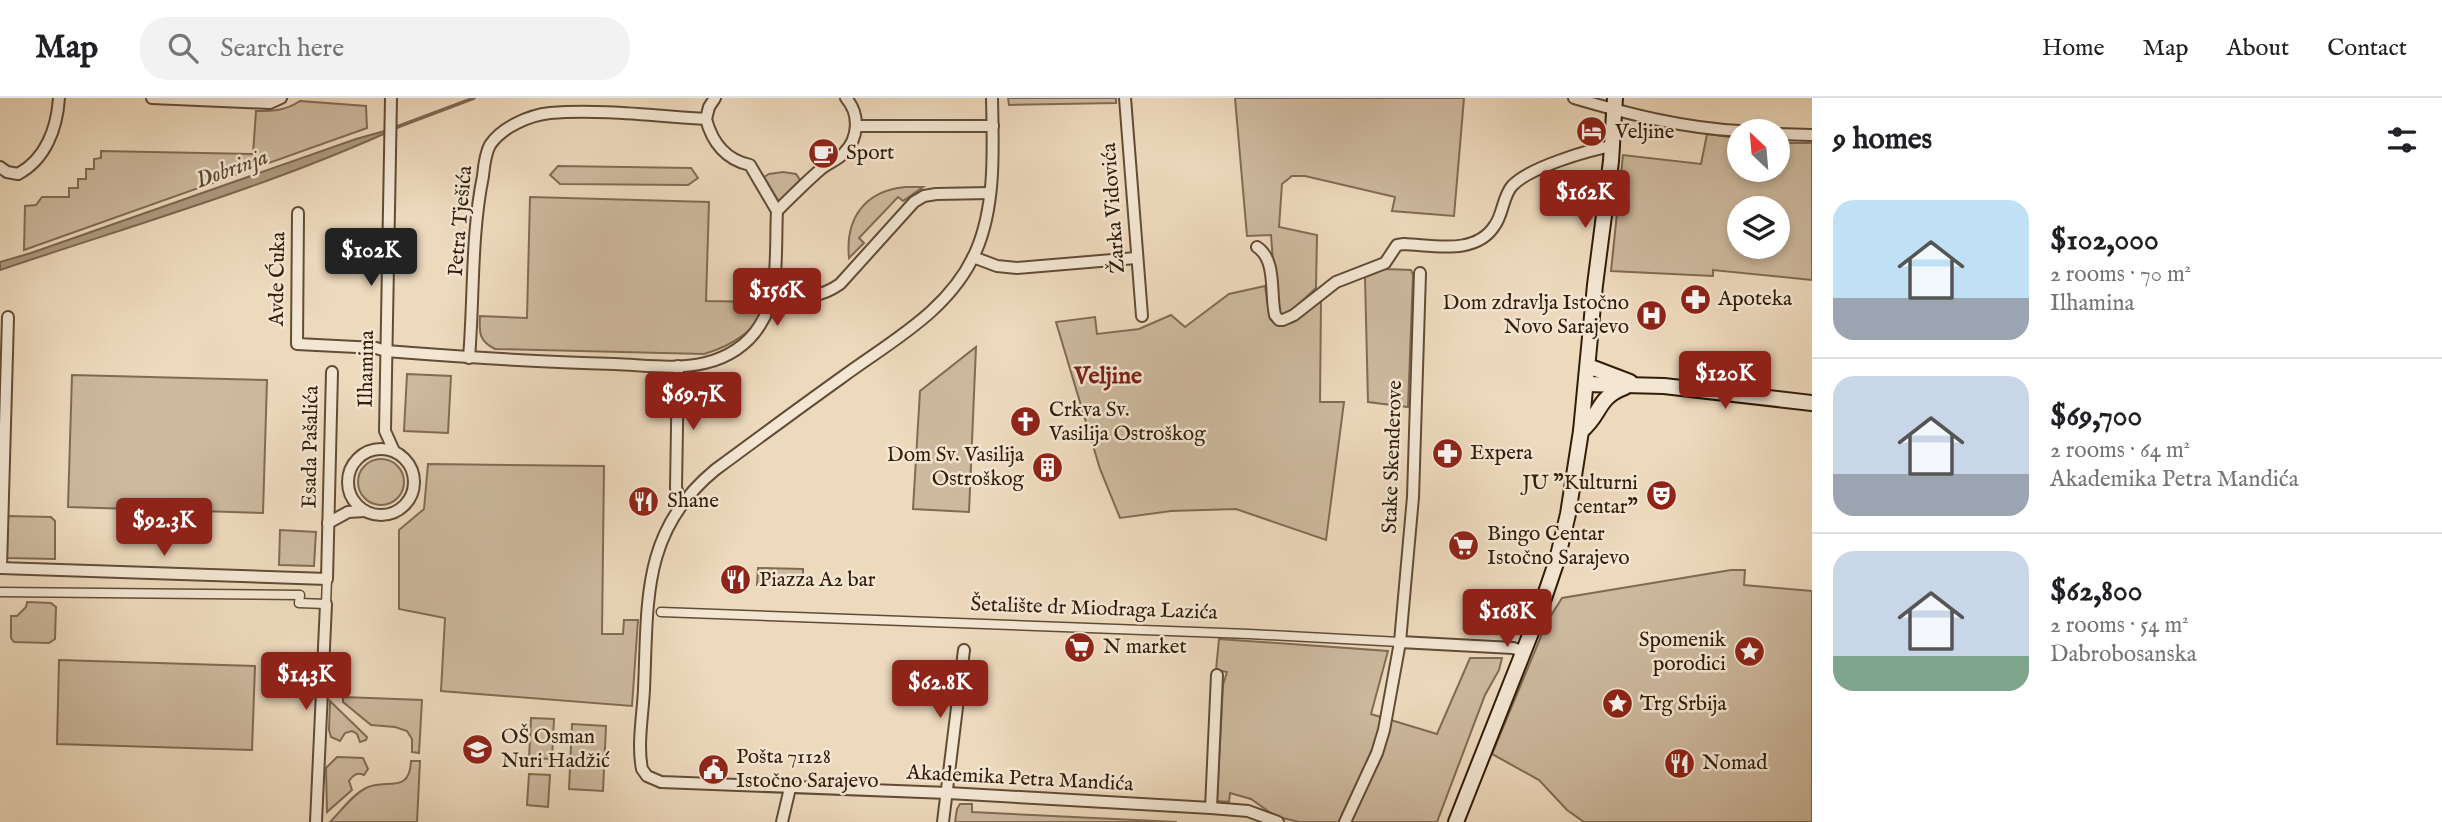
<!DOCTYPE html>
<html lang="en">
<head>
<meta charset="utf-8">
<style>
	body { margin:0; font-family:"IM FELL English",serif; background:#f2f2f2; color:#202124; height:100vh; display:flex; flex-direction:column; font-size:26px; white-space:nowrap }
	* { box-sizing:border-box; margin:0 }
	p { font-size:23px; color:#757577 }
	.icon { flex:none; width:38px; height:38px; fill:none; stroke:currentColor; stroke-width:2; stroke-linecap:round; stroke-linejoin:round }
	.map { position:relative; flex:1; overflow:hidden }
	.details { display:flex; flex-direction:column; background:#fff; width:630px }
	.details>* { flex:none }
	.needle { width:46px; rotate:334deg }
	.buttons { position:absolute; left:1727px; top:21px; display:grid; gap:14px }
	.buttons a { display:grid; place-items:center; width:63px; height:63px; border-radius:50%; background:#fff; box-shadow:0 4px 10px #0003; font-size:35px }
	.price { position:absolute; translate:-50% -60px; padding:0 16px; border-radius:7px; background:#8f2418; color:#fff; font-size:23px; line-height:46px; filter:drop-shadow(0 2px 4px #0008) }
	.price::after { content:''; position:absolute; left:50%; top:42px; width:21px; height:16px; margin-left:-10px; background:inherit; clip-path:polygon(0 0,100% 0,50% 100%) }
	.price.selected { background:#222; color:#fff }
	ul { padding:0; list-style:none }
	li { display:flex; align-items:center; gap:21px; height:175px; padding:0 21px }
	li+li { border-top:2px solid #e0e0e0 }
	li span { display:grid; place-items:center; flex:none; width:196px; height:140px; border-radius:21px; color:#555 }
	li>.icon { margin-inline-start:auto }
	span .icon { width:84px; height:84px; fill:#fffc; stroke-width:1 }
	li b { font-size:30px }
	h2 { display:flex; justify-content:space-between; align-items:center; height:84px; padding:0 21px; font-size:30px }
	header { display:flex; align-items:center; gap:42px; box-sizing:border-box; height:98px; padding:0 35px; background:#fff; border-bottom:2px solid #e0e0e0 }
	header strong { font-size:33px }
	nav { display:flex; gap:38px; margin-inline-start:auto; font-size:24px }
	.search { width:490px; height:63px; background:#f2f2f2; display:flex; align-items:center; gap:18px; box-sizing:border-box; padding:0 24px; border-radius:28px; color:#757577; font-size:26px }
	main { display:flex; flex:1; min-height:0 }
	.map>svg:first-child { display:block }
</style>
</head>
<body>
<header>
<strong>Map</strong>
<div class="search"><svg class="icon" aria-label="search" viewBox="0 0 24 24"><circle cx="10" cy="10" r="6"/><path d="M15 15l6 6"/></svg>Search here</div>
<nav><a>Home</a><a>Map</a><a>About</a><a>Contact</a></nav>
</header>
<main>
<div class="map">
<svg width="1812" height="724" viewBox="0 0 1812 724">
	<rect width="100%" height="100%" fill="#edd9bc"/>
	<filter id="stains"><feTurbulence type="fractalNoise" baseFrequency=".00286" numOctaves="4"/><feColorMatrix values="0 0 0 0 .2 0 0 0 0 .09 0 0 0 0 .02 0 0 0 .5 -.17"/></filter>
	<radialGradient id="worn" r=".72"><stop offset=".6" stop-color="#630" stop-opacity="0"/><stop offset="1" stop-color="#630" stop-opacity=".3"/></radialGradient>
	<g fill="#cdb99e" stroke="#806b54" stroke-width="2" fill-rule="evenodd">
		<path d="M1008,0H1116V5L1009,7Z"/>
		<path d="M1235,0H1464L1454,118L1392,113L1395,99L1305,78H1292L1282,86L1279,129L1317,137L1316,190L1290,214L1280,217L1277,214L1271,137L1247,138Z"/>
		<path d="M300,3L366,8L367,30L24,152L25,108L36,107L42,99H69V90H78V81H86V71H94V61L101,60V53L253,56L256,13C273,13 285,13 300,3Z"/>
		<path d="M1707,36L1739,40L1740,72H1778V45H1812V182L1713,172V178L1611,173L1623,57L1701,66ZM1740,110H1778V149H1740Z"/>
		<path d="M558,68L691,70L698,80L688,87L560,86L550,77Z"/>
		<path d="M783,74L796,76L800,82L779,104L764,79L769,76Z"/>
		<path d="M905,89H923L903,103L898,99L859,140L864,145L849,160C845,120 865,93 905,89Z"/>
		<path d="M530,99L709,104L706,203L763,204C762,232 728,249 704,256L495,251C479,243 479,235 480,218L527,220Z"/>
		<path d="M1385,171L1411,172L1413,177L1408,309L1368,304L1365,179Z"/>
		<path d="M1265,188L1270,221L1279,228L1294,224L1321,200L1320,304H1344L1326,442L1236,411L1171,413L1120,420L1100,371L1056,224L1095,219L1097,236L1139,231L1171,217L1185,229L1229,196Z"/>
		<path d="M976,249L969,414L913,411L920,293Z"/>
		<path d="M407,276L451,278L448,335L404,333Z"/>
		<path d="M72,277L267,282L263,415L68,409Z"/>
		<circle cx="381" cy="384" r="23"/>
		<path d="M428,366L604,368L602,536H623L624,522H638L632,608L441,593L445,520L399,511V432L424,411Z"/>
		<path d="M7,418L51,419L55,423V461L6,460Z"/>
		<path d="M280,432L316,434L314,468L279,467Z"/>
		<path d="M758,470L803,471V488L757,487Z"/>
		<path d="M1731,472H1745L1744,487L1812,493V724H1584L1567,712L1539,682L1492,656L1547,524L1562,500Z"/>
		<path d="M27,504L51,505L56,509L55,541L49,545L14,544L11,540V518H17L26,509Z"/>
		<path d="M1219,541L1388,553L1371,616L1437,636L1470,560H1502L1499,572L1485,597L1437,724H1299L1275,718L1251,701L1230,695L1229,704L1217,703L1223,587L1227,574L1216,572Z"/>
		<path d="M59,562L255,568L252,652L57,646Z"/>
		<path d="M343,599L422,602L419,655L412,654V641L407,633L395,629L371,627L343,604Z"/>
		<path d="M330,603L367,639L366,642L360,644L357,636L352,633L345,635L340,643L331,639L329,632Z"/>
		<path d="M531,620L554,621L552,661L529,660Z"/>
		<path d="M572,626L606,628L603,693L569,691Z"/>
		<path d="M337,659L363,660L368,671L364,677C357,674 353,677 349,683L352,692L327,714L326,670Z"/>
		<path d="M411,663H420L417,724H330C341,713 352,697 366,690C385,680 410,697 411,663Z"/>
		<path d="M529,676L550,677L548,709L527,707Z"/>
		<path d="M960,706H972V714L1177,724H955L957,711Z"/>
	</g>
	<path fill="#ad997f" stroke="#7c6750" stroke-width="2" d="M399,29C271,88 133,127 0,172V164L31,155L356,41Z"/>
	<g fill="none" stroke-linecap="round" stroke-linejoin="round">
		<path stroke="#7c6750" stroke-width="3.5" d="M397,29L474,0"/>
		<defs>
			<g id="pedestrian">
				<path d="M0,494L300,497L299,505L326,506L327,481"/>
				<path d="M661,514L1249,536L1400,544"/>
			</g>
			<g id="minor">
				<path d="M152,0L270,5L281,0"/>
				<path d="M391,0L385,333L394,353"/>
				<path d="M992,0C993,50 996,107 976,153C950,213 891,243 841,280C799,310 757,341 715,372C641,433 648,503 644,591C643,616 637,646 642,671L647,678L661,684L948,695L1211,710L1217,577"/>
				<path d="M1125,0L1142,218"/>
				<path d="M1574,0C1628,16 1683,30 1740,33"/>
				<path d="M706,21C712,44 726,62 750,67L777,113"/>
				<path d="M706,21L709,9L715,0"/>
				<path d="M856,28H993"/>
				<path d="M1778,36L1812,37"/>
				<path d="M0,69L7,74L18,76C46,61 57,30 59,0"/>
				<path d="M298,115L297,246L376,250L386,253C462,259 538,264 615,266C644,267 676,272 705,265C727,260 748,247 760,227C780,198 775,148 777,113C791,99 806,84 821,71C828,65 838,62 844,55C859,40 860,16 846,0"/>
				<path d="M1257,149C1277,162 1270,196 1275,217L1279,222H1283L1294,217L1336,184L1385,165L1397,147L1404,146C1433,147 1476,158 1495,127C1503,116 1503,98 1512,88C1528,70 1588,52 1612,48"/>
				<path d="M973,159L997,168L1017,170L1136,160"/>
				<path d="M773,198C800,199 817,202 840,186L914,104L924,98L936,96L990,95"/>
				<path d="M469,260C474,199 471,137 483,78C484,68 485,56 490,47C502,29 530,17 550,15C600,11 656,18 706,21"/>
				<path d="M678,268L676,390L682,406"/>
				<circle cx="381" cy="384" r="33"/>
				<path d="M328,425L348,414L365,413"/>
				<path d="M0,470L327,481L332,274"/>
				<path d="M1,470L8,219"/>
				<path d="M1400,544L1513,550L1525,554"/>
				<path d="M1211,710L1248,713L1278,724"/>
				<path d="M316,724L326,506"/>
				<path d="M782,724L790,690"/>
				<path d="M943,724L964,552"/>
				<path d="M1345,724L1377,655L1384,632L1400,544L1413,399L1420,175"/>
			</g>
			<g id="secondary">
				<path d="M1588,268L1630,284"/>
				<path d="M1586,286L1664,288L1812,305"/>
				<path d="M1581,333C1602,316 1596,300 1625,289"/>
				<path d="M1456,724L1540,512L1557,462L1568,416L1581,333L1595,187L1611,63L1615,0"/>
			</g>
		</defs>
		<use href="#pedestrian" stroke="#614c36" stroke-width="11"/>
		<use href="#minor" stroke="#614c36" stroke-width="14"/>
		<use href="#secondary" stroke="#321d09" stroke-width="18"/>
		<use href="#pedestrian" stroke="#f3e6d3" stroke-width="8"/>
		<use href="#minor" stroke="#f3e6d3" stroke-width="10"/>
		<use href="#secondary" stroke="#f3e6d3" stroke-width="14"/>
	</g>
	<defs>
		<symbol id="hotel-disc" viewBox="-11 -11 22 22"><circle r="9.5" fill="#8f2418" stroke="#f3e6d3"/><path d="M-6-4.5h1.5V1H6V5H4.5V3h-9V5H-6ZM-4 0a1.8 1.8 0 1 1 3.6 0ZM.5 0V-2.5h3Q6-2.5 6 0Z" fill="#fff"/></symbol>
		<symbol id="cafe-disc" viewBox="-11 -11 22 22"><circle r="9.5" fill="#8f2418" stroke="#f3e6d3"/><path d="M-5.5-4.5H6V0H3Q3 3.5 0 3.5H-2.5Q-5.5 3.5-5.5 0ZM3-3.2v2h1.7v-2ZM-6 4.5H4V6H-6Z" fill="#fff"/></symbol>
		<symbol id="pharmacy-disc" viewBox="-11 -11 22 22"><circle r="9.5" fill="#8f2418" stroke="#f3e6d3"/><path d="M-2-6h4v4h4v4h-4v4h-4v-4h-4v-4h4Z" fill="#fff"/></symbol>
		<symbol id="hospital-disc" viewBox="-11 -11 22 22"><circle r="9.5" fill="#8f2418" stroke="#f3e6d3"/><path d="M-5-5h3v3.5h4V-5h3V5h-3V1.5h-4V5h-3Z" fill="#fff"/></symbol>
		<symbol id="church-disc" viewBox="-11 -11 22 22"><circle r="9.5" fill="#8f2418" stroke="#f3e6d3"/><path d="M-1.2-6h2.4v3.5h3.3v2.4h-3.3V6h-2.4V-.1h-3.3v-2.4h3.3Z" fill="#fff"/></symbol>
		<symbol id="building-disc" viewBox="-11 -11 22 22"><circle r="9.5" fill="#8f2418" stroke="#f3e6d3"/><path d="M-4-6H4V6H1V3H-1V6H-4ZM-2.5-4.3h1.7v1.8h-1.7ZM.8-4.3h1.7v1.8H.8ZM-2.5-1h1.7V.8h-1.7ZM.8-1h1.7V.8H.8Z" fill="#fff"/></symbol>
		<symbol id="theatre-disc" viewBox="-11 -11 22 22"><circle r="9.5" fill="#8f2418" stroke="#f3e6d3"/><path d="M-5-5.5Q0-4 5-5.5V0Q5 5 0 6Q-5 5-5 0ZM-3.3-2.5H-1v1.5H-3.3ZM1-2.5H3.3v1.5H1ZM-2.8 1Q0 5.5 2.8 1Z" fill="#fff"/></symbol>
		<symbol id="restaurant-disc" viewBox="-11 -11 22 22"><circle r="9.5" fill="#8f2418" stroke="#f3e6d3"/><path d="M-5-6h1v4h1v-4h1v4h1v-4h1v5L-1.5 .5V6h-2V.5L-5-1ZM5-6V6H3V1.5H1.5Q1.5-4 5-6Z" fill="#fff"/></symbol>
		<symbol id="supermarket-disc" viewBox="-11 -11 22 22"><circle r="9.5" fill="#8f2418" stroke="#f3e6d3"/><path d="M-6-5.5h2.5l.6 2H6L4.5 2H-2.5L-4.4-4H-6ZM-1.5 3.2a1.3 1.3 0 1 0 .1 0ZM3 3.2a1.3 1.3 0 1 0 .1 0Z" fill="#fff"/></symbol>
		<symbol id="sight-disc" viewBox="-11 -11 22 22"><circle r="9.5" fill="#8f2418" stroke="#f3e6d3"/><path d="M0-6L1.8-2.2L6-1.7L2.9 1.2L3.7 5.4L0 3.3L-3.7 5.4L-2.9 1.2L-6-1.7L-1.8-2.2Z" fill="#fff"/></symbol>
		<symbol id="school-disc" viewBox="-11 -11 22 22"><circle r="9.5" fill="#8f2418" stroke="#f3e6d3"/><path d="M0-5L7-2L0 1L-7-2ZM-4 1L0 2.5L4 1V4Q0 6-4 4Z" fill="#fff"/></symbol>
		<symbol id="civic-disc" viewBox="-11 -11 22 22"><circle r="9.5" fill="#8f2418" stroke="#f3e6d3"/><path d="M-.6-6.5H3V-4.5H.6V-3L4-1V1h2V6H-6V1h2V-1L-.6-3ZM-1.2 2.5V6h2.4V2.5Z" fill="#fff"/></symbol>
	</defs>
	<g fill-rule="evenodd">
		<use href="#hotel-disc" x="1574" y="16" width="35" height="35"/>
		<use href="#cafe-disc" x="806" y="38" width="35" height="35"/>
		<use href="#pharmacy-disc" x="1678" y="184" width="35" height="35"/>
		<use href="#hospital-disc" x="1634" y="200" width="35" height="35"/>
		<use href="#church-disc" x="1008" y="306" width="35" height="35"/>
		<use href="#pharmacy-disc" x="1430" y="338" width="35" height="35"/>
		<use href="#building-disc" x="1030" y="352" width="35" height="35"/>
		<use href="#theatre-disc" x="1644" y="380" width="35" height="35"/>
		<use href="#restaurant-disc" x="626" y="386" width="35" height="35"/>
		<use href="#supermarket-disc" x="1446" y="430" width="35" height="35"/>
		<use href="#restaurant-disc" x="718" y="464" width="35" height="35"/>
		<use href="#supermarket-disc" x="1062" y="532" width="35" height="35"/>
		<use href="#sight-disc" x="1732" y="536" width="35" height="35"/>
		<use href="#sight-disc" x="1600" y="588" width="35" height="35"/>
		<use href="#school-disc" x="460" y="634" width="35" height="35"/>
		<use href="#restaurant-disc" x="1662" y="648" width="35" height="35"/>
		<use href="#civic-disc" x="696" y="654" width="35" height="35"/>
	</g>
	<g text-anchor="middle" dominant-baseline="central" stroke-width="5" stroke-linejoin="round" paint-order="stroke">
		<g font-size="21" fill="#321d09" stroke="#f3e6d3" text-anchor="start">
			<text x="1615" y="34">Veljine</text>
			<text x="846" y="55">Sport</text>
			<text x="1718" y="201">Apoteka</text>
			<text x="1629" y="205" text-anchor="end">Dom zdravlja Istočno<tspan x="1629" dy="24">Novo Sarajevo</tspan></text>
			<text x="1049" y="312">Crkva Sv.<tspan x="1049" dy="24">Vasilija Ostroškog</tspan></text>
			<text x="1470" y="355">Expera</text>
			<text x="1024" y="357" text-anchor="end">Dom Sv. Vasilija<tspan x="1024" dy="24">Ostroškog</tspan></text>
			<text x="1638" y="385" text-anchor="end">JU "Kulturni<tspan x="1638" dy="24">centar"</tspan></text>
			<text x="667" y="403">Shane</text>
			<text x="1487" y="436">Bingo Centar<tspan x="1487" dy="24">Istočno Sarajevo</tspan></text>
			<text x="759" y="482">Piazza A2 bar</text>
			<text x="1726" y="542" text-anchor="end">Spomenik<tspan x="1726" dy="24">porodici</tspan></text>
			<text x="1103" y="549">N market</text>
			<text x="1640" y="606">Trg Srbija</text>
			<text x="501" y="639">OŠ Osman<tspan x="501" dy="24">Nuri Hadžić</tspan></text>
			<text x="736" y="659">Pošta 71128<tspan x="736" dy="24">Istočno Sarajevo</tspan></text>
			<text x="1702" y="665">Nomad</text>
		</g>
		<g font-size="21" fill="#321d09" stroke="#f3e6d3">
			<text transform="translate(1114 110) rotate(-94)">Žarka Vidovića</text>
			<text transform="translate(461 123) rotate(-85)">Petra Tješića</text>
			<text transform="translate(278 181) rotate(-89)">Avde Ćuka</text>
			<text transform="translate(367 271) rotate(-89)">Ilhamina</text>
			<text transform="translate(311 349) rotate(-89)">Esada Pašalića</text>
			<text transform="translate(1393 359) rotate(-88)">Stake Skenderove</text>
			<text transform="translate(1094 511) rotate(2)">Šetalište dr Miodraga Lazića</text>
			<text transform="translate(1020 681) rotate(3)">Akademika Petra Mandića</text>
		</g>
		<g font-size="23" font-style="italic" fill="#5d4832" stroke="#f3e6d3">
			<text transform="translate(232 71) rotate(-20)">Dobrinja</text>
		</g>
		<g font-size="24" font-weight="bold" fill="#7a1f14" stroke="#f3e6d3">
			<text x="1108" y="278">Veljine</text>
		</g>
	</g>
	<rect width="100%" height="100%" filter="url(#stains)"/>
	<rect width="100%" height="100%" fill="url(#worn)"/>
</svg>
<div class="buttons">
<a><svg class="needle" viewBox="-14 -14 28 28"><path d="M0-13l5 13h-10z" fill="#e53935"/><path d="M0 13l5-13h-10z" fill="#757577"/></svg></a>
<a><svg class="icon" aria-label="layers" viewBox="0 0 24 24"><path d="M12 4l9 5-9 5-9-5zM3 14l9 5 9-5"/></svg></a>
</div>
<b class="price" style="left:1585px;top:132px">$162K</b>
<b class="price selected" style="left:371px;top:190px">$102K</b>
<b class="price" style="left:777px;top:230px">$156K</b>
<b class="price" style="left:1725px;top:313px">$120K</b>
<b class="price" style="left:693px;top:334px">$69.7K</b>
<b class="price" style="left:164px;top:460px">$92.3K</b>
<b class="price" style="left:1507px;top:551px">$168K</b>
<b class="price" style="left:306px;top:614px">$143K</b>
<b class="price" style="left:940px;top:622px">$62.8K</b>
</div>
<section class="details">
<h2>9 homes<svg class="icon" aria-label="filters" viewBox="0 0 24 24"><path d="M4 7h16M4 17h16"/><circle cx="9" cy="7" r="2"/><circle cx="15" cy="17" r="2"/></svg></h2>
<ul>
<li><span style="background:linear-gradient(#bfe0f5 70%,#9aa5b1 0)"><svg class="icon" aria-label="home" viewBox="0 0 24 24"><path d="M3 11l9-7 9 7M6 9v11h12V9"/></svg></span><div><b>$102,000</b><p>2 rooms · 70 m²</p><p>Ilhamina</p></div></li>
<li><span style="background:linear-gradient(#c9d6e8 70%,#9aa5b1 0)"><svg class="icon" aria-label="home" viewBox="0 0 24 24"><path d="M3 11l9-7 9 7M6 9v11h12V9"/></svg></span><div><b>$69,700</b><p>2 rooms · 64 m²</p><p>Akademika Petra Mandića</p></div></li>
<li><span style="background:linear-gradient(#c9d6e8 75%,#7fa58c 0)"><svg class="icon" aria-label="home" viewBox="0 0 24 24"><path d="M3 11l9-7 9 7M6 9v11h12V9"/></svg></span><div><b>$62,800</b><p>2 rooms · 54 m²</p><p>Dabrobosanska</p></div></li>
</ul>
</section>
</main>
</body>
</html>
